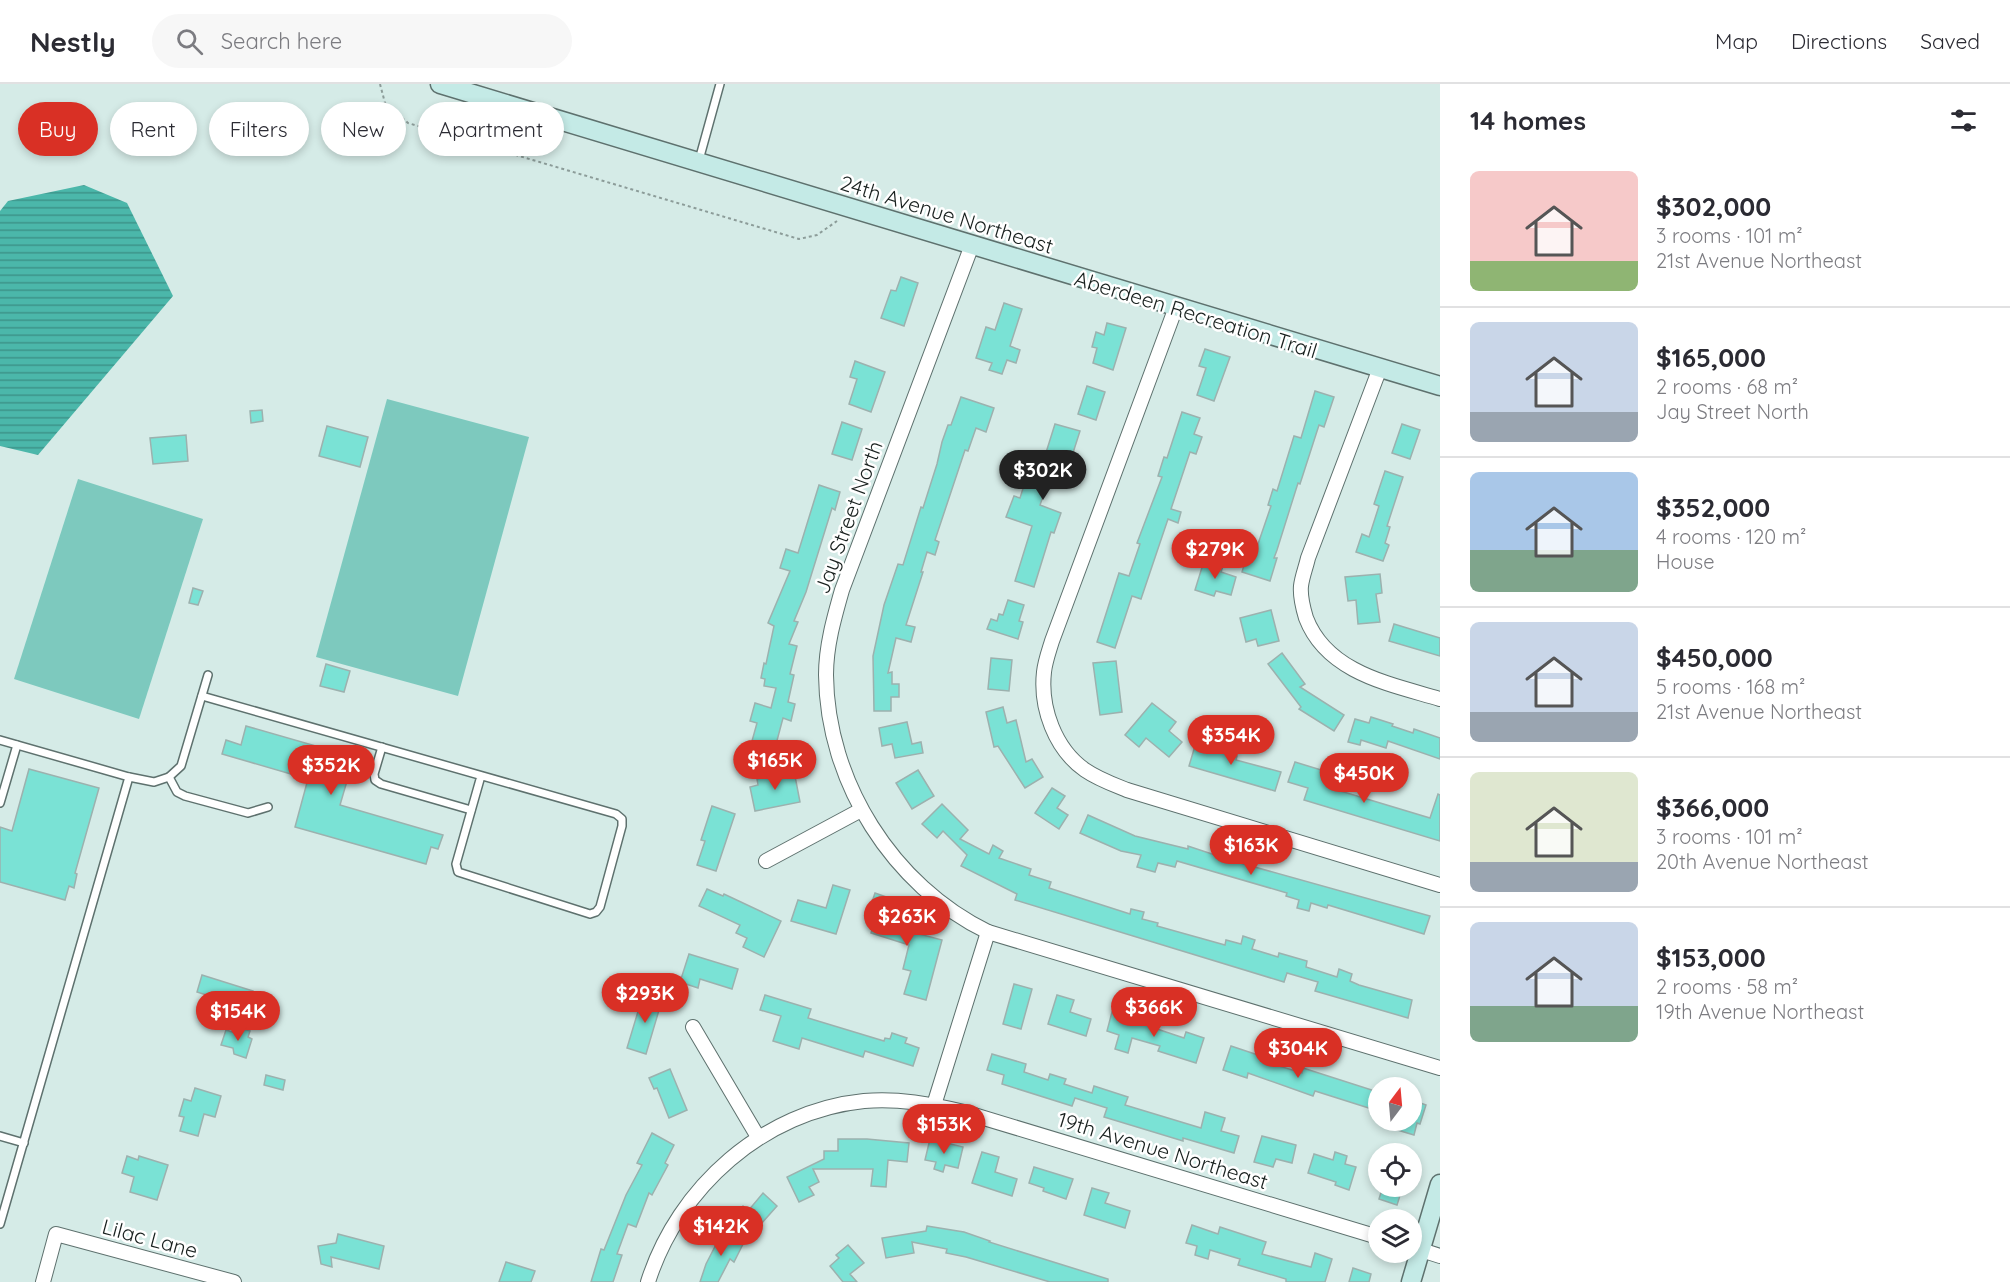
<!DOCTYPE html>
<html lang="en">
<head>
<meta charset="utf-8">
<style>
	body { margin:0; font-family:Quicksand,sans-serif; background:#f7f7f7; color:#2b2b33; height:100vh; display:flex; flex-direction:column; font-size:22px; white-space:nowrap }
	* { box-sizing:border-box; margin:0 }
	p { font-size:20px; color:#7c7c81 }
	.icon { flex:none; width:33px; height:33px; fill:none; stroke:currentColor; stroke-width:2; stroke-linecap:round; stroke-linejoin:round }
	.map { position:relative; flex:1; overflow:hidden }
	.panel { display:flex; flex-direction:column; background:#fff; width:570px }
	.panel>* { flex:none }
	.guide { position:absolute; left:18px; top:18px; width:570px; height:54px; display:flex; gap:12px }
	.needle { width:39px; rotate:16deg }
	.buttons { position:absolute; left:1368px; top:993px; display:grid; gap:12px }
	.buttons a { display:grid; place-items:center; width:54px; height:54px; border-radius:50%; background:#fff; box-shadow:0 3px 9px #0003; font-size:30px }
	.price { position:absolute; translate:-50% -51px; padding:0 14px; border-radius:21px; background:#d93025; color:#fff; font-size:20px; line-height:39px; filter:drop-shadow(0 2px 3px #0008) }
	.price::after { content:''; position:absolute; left:50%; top:36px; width:18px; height:14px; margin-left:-9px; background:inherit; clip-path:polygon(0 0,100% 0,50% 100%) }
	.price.active { background:#222; color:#fff }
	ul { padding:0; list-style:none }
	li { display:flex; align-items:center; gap:18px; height:150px; padding:0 30px }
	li+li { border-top:2px solid #e1e1e2 }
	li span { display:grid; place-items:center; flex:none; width:168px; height:120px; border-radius:9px; color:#555 }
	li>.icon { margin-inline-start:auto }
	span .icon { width:72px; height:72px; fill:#fffc; stroke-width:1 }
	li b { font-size:26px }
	h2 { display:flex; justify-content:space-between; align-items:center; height:72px; padding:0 30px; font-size:26px }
	.chip { padding:0 21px; border-radius:27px; background:#fff; box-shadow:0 3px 9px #0003; font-size:21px; line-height:54px }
	.chip.active { background:#d93025; color:#fff }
	header { display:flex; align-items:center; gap:36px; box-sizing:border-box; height:84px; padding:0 30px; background:#fff; border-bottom:2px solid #e1e1e2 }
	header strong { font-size:28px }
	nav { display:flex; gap:33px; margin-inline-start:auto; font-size:21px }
	.search { width:420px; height:54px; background:#f7f7f7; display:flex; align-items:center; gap:15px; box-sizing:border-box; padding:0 21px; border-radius:33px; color:#7c7c81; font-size:22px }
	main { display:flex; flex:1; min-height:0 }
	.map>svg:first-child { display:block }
</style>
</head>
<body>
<header>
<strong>Nestly</strong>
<div class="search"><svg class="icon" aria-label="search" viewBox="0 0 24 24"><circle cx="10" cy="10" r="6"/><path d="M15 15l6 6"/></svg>Search here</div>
<nav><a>Map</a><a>Directions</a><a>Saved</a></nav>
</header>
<main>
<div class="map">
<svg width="1440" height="1198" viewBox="0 0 1440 1198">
	<defs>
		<pattern id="water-rules" width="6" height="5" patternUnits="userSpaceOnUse" patternTransform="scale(1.5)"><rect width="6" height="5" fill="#4bb7aa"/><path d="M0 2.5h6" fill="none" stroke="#3d948a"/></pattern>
	</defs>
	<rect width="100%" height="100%" fill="#d5ebe7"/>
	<g fill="#7dc9be">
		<path d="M387,315L529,353L458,612L316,573Z"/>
		<path d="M78,395L203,435L139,635L14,595Z"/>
	</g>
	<path fill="url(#water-rules)" d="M84,101L127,119L173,212L38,371L0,362V127L8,117Z"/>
	<g fill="#7ae2d5" stroke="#9cb1ae" stroke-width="1.5">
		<path d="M901,193L918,199L904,242L881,234L891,206L896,207Z"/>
		<path d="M1004,219L1022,225L1010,262L1020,266L1016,279L1007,276L1002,290L989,286L992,279L976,274L986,243L995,246Z"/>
		<path d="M1107,239L1126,244L1113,286L1093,279L1097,264L1092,263L1096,248L1104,251Z"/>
		<path d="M1205,265L1230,273L1214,317L1197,311L1206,284L1199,282Z"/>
		<path d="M855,277L885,288L871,328L849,320L857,295L850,293Z"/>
		<path d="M1087,302L1105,308L1096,336L1078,330Z"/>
		<path d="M1315,307L1334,313L1324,343L1319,341L1300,400L1298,399L1277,466L1274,474H1277L1270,497L1242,488L1251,458L1258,460L1271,422L1268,421L1273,405L1277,407L1294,352L1301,354Z"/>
		<path d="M961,313L994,324L986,348L976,344L968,367L965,366L935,456L939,458L935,471L927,468L921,488H923L906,541L915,543L911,558L896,554L888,589L892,588V600H899V613H891V627H874L873,572L884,521L898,480L903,481L921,423L923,424L937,380L942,358L948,341H951Z"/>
		<path d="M262,326L263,337L251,339L250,327Z"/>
		<path d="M1182,328L1200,334L1194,350L1202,353L1196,370L1190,368L1171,425L1181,428L1178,439L1168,435L1141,515L1132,512L1115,564L1097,558L1119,489L1129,492L1140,460L1137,459L1162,393L1158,392L1164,373L1167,374Z"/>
		<path d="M842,338L862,345L852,376L832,370Z"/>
		<path d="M1055,340L1080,347L1072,372L1080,374L1073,397L1051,390L1040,421L1061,429L1054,449L1051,448L1034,503L1015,497L1032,442L1006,433L1014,412L1020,414L1025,398L1032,401L1035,393L1038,394Z"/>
		<path d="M1402,340L1420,346L1410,375L1392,369Z"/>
		<path d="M327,342L368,353L360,383L319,372Z"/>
		<path d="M186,351L188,377L153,380L150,354Z"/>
		<path d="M1385,387L1403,393L1387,442L1390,443L1385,459L1389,461L1383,477L1356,468L1362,450L1369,453L1379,422L1374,420Z"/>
		<path d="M819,401L840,408L835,426L832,424L806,508L794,537L798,538L789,560L797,562L790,590L794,591L788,618L795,620L791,637L783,634L775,664L752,657L757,639L750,637L755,619L771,624L776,604L764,602L765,595L761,594L764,579L766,580L774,542L768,539L790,487L780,484L786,465L798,469Z"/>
		<path d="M1204,477L1223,482L1221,488L1236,493L1231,511L1216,507L1214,512L1195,506Z"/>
		<path d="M1380,490L1382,509L1376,510L1380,538L1358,540L1356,516L1348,517L1345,493Z"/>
		<path d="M193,504L203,507L198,521L189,519Z"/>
		<path d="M1008,516L1024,521L1019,537L1023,538L1018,555L987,545L991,535L997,537L999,530L1003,531Z"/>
		<path d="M1271,526L1279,557L1258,562L1256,555L1246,558L1240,534Z"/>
		<path d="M1394,540L1440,554V572L1389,557Z"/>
		<path d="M1282,569L1305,600L1300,603L1344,631L1334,647L1299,625L1301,623L1268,580Z"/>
		<path d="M991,574L1012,576L1009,607L988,605Z"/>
		<path d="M1116,577L1122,628L1100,631L1093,579Z"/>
		<path d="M326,580L350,587L344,608L320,602Z"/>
		<path d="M1152,619L1176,638L1169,647L1182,658L1169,673L1146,654L1139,663L1125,651Z"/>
		<path d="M1003,623L1007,639L1016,636L1026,678L1032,675L1043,693L1025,704L998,662L994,663L986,628Z"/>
		<path d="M1371,633L1393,640L1392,642L1413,649L1414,645L1440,654V675L1388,657L1386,664L1361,656L1360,661L1348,658L1355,635L1369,639Z"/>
		<path d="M907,638L912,660L921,658L923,669L895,674L892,660L882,662L879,644Z"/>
		<path d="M246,642L354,673L340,721L443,751L438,765L431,763L426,780L295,743L308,695L222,670L226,656L241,661Z"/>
		<path d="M1198,652L1214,656L1212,665L1237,672L1236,676L1281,688L1275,707L1189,682Z"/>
		<path d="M1295,678L1331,689L1327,703L1430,734L1438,710L1440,711V757L1304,716L1308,704L1288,698Z"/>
		<path d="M29,685L99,704L75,789L77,790L74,804L69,802L65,816L0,798V743L12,747Z"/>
		<path d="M918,686L934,712L912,725L896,699Z"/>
		<path d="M794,687L800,718L755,727L750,703L758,701L757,695Z"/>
		<path d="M1052,704L1065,712L1057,724L1068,731L1059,745L1035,729Z"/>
		<path d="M942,720L968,746L960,755L989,770L993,761L1003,767L999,774L1031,785L1029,791L1051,798L1049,804L1130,830L1131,825L1144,828L1142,835L1158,839L1157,842L1225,861L1226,856L1241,860L1243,852L1255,856L1252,865L1278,873L1279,869L1307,877L1306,883L1337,893L1339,885L1352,890L1350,897L1359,901L1412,916L1408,934L1315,907L1318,898L1287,889L1284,898L1015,816L1017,810L961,782L967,771L943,747L937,754L922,740Z"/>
		<path d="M712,722L735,730L716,787L697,781L705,757L701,756Z"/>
		<path d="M1088,731L1135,752L1188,765V762L1233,777L1430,832L1424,850L1328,821L1327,824L1311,819L1309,827L1297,824L1299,816L1286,812L1287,809L1177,777L1175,783L1158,779L1155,788L1137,783L1141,771L1121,767L1080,749Z"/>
		<path d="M833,801L850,806L836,850L791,837L798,816L826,824Z"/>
		<path d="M707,805L723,812L724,810L781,837L764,873L743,863L747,854L736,849L740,841L699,822Z"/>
		<path d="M875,809L889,814L884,827L907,834L904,846L942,856L926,916L904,910L911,887L903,885L909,861L871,849L874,839L866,836Z"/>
		<path d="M689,870L738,885L732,905L700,895L698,904L680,898Z"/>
		<path d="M202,891L253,907L248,924L197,908Z"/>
		<path d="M1014,900L1032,905L1021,945L1003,940Z"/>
		<path d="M643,911L662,916L646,970L627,964Z"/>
		<path d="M765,911L811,925L808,934L884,957L885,954L890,955L892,949L907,954L905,959L919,964L913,982L865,967L863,973L802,954L799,965L773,957L781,932L760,926Z"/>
		<path d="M1057,911L1074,916L1070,928L1091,935L1086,952L1048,940Z"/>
		<path d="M1112,928L1158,941L1157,945L1184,954L1186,948L1204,954L1196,979L1158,967L1160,962L1132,954L1128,969L1115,965L1119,951L1107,947Z"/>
		<path d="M237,943L250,947L248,953L252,955L246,974L234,970L233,964L221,961L226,946L235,949Z"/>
		<path d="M1231,962L1270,975L1269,979L1302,989L1303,984L1378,1008L1375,1026L1315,1007L1313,1012L1248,989L1247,994L1223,986Z"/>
		<path d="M992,970L1026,980L1024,988L1048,996L1050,990L1066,995L1064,1000L1092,1009L1094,1002L1128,1013L1125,1021L1201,1044L1205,1028L1225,1034L1221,1047L1239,1052L1234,1069L1183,1054V1057L1104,1033L1107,1024L1075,1014L1072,1022L1002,1000L1004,991L987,986Z"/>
		<path d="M670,985L687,1026L669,1034L657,1004L654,1005L649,994Z"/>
		<path d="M266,991L285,996L283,1006L264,1001Z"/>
		<path d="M195,1004L221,1012L215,1033L204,1030L198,1052L180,1047L184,1033L179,1032L184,1015L191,1017Z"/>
		<path d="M1412,1016L1426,1021L1420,1040L1417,1039L1414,1051L1394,1045L1397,1036H1412Z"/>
		<path d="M652,1049L674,1061L665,1079L668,1081L652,1111L649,1109L636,1143L628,1140L617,1170L622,1171L613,1198H591L601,1165L604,1166L626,1111L642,1081L637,1079Z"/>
		<path d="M1262,1052L1296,1061L1292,1079L1276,1075L1273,1083L1254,1078Z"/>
		<path d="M838,1055H867L909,1059L907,1078L888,1076L886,1103L871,1102L873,1085H813L819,1098L809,1103L814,1111L799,1118L787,1093L824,1075V1067H838Z"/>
		<path d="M930,1055L963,1063L958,1084L945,1081L943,1088L934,1085L936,1078L925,1076Z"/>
		<path d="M982,1068L999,1073L995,1088L1017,1095L1012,1112L972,1099Z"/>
		<path d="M1335,1068L1347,1072L1345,1080L1356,1083L1349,1106L1335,1101L1336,1098L1308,1089L1314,1070L1333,1076Z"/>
		<path d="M127,1072L138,1076L139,1072L168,1081L157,1116L130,1108L134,1093L122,1089Z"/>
		<path d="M1034,1083L1073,1095L1066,1115L1043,1107L1044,1104L1029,1099Z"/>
		<path d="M1383,1102H1403L1397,1121L1379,1115Z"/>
		<path d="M1092,1104L1109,1109L1105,1119L1130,1127L1125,1144L1084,1131Z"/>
		<path d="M763,1109L777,1122L753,1149L734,1132L743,1122L748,1127Z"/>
		<path d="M1192,1141L1218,1150L1220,1143L1266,1158L1262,1170L1311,1183L1315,1169L1332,1175L1325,1198H1286V1195L1238,1181L1240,1175L1210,1166L1208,1175L1195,1171L1197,1162L1186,1159Z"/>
		<path d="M927,1142L964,1148L990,1157L989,1158L1108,1195V1198H1050L966,1173L946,1169L947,1165L912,1158L914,1169L886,1174L882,1154L926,1147Z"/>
		<path d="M723,1147L744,1158L734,1178L730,1175L718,1198H700L706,1180Z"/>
		<path d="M338,1150L384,1162L379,1185L331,1173L332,1183L321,1180L318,1162L336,1159Z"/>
		<path d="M848,1161L864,1179L850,1190L857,1198H843L830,1182L839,1174L836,1171Z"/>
		<path d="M506,1178L535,1187L531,1198H499Z"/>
		<path d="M1353,1184L1371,1190L1369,1198H1349Z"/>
	</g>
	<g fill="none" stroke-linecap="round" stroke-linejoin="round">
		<defs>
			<g id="lane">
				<path d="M699,76L720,0"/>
				<path d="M202,612L616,730L622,735V742L600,823L596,828L590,830L458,788L456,780L481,692"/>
				<path d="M0,656L129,693L0,1140"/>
				<path d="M382,663L374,690L375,696L381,700L471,726"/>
				<path d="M129,693L154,698L169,693L181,682L208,591"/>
				<path d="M169,693L177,708L185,712L248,729L268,723"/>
				<path d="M0,719L17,661"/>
				<path d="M0,1052L24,1059"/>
			</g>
			<g id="street">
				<path d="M972,161L842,506C834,534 826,562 826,591C827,698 893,802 988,848L1440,984"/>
				<path d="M1176,223L1052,557C1049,567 1045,578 1044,588C1040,624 1055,665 1085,686C1098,695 1112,700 1127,706L1440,801"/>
				<path d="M1380,284L1308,474C1306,483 1302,493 1301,502C1300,512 1303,524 1306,534C1327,589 1390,600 1440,615"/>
				<path d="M766,777L861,726"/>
				<path d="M693,943L758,1053"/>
				<path d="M934,1021L988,848"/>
				<path d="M1412,1163L1440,1172"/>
				<path d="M43,1198L56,1150L234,1198"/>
				<path d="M648,1198C678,1103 764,1027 864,1017C898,1014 931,1020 964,1028L1378,1153"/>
			</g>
			<g id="secondary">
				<path d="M440,0L1440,302"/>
				<path d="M1411,1198L1440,1100"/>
			</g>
		</defs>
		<use href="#lane" stroke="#5e716e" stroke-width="10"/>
		<use href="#street" stroke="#5e716e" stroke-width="16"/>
		<use href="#secondary" stroke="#5e716e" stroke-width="21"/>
		<path stroke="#8c9c99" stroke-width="2" stroke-dasharray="3 3" stroke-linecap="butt" d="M380,0L385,19L408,39L799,155L817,151L837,137"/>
		<use href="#lane" stroke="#fff" stroke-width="7"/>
		<use href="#street" stroke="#fff" stroke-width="14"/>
		<use href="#secondary" stroke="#c4eae6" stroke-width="18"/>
	</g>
	<g text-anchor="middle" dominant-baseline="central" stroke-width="5" stroke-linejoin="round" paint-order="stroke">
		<g font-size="21" fill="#18201e" stroke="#fff">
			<text transform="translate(947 130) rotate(17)">24th Avenue Northeast</text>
			<text transform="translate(1196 230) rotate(17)">Aberdeen Recreation Trail</text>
			<text transform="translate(848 433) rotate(-70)">Jay Street North</text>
			<text transform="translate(1163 1066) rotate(17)">19th Avenue Northeast</text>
			<text transform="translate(150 1154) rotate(15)">Lilac Lane</text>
		</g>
	</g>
</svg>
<div class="buttons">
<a><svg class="needle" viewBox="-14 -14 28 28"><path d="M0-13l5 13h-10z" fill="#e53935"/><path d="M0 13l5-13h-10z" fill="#7c7c81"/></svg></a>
<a><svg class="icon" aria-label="locate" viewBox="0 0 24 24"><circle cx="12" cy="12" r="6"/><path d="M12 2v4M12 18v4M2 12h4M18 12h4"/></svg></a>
<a><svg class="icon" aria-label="layers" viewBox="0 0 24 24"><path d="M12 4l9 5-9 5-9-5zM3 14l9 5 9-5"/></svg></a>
</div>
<b class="price active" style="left:1043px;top:417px">$302K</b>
<b class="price" style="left:1215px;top:496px">$279K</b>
<b class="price" style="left:1231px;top:682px">$354K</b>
<b class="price" style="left:775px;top:707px">$165K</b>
<b class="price" style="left:331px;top:712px">$352K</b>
<b class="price" style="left:1364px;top:720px">$450K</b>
<b class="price" style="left:1251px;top:792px">$163K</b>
<b class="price" style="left:907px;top:863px">$263K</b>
<b class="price" style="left:645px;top:940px">$293K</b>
<b class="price" style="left:1154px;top:954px">$366K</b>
<b class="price" style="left:238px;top:958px">$154K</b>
<b class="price" style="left:1298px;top:995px">$304K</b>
<b class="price" style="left:944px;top:1071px">$153K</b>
<b class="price" style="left:721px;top:1173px">$142K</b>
<div class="guide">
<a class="chip active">Buy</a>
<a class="chip">Rent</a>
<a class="chip">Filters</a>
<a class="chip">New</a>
<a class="chip">Apartment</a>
</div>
</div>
<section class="panel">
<h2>14 homes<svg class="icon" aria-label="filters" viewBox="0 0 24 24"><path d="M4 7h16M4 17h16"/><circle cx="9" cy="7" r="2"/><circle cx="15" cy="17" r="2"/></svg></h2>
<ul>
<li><span style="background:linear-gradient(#f6c9c9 75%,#8fb573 0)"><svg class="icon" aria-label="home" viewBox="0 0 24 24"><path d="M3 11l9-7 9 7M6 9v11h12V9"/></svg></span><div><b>$302,000</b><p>3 rooms · 101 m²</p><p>21st Avenue Northeast</p></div></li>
<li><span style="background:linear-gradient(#c9d6e8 75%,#9aa5b1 0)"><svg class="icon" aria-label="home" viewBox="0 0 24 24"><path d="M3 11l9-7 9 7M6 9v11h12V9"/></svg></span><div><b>$165,000</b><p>2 rooms · 68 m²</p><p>Jay Street North</p></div></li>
<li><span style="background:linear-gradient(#a9c7e8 65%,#7fa58c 0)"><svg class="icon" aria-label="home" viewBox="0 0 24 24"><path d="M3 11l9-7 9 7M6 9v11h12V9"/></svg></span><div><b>$352,000</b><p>4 rooms · 120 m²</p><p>House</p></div></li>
<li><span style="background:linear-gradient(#c9d6e8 75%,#9aa5b1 0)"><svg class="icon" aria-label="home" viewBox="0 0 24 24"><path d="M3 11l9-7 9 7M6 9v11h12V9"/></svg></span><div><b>$450,000</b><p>5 rooms · 168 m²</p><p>21st Avenue Northeast</p></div></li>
<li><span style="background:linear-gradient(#dfe7d0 75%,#9aa5b1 0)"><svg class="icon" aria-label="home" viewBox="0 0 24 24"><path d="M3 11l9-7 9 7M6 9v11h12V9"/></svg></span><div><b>$366,000</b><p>3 rooms · 101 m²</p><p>20th Avenue Northeast</p></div></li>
<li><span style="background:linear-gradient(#c9d6e8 70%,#7fa58c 0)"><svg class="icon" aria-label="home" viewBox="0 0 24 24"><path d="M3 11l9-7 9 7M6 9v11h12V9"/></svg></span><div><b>$153,000</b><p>2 rooms · 58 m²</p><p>19th Avenue Northeast</p></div></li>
</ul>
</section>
</main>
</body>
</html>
